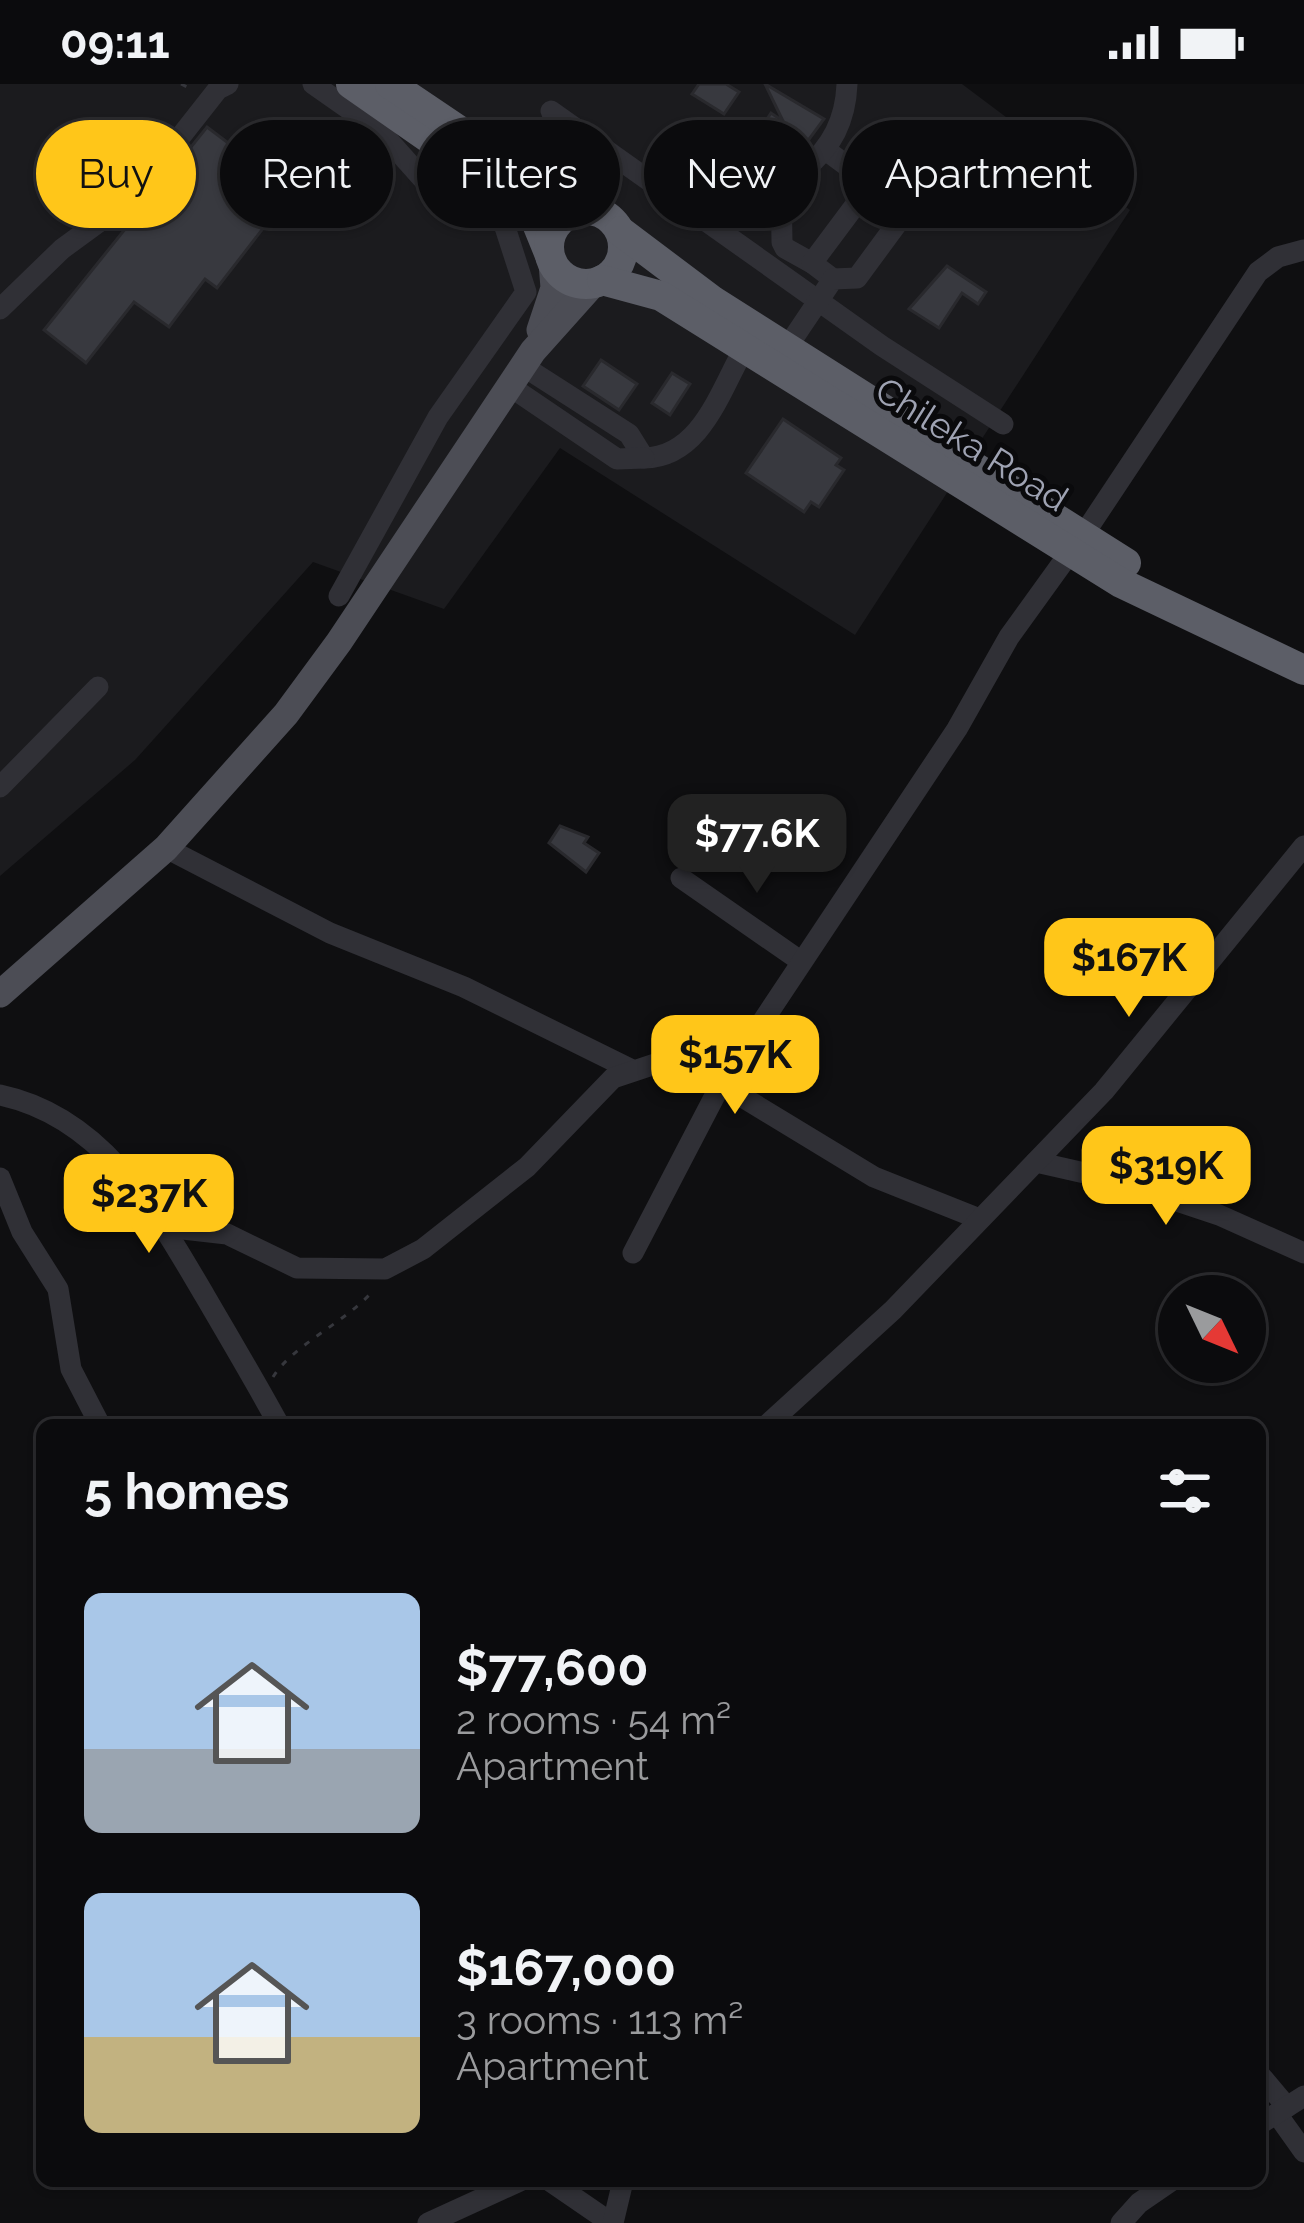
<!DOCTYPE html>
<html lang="en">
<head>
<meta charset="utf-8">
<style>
	body { margin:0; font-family:Raleway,sans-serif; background:#141416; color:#f1f3f6; height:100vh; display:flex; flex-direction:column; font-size:45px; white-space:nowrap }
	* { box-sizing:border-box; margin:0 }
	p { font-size:39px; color:#9a9b9d }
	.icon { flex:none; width:66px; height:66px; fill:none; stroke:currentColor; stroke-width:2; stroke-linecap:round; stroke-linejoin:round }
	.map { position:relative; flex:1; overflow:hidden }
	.drawer { position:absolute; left:36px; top:1335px; width:1230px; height:768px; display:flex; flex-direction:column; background:#0b0b0d; border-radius:18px; box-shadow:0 3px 9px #0004,0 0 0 3px #2b2b2e }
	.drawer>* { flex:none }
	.banner { position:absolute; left:36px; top:36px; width:1233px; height:108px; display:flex; gap:24px }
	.needle { width:78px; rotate:133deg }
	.controls { position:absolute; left:1158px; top:1191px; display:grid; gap:24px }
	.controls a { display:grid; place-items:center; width:108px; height:108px; border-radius:50%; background:#0b0b0d; box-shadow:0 3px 9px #0004,0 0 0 3px #2b2b2e; font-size:60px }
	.price { position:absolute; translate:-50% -102px; padding:0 27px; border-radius:24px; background:#ffc619; color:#111; font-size:39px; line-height:78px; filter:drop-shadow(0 3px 6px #0008) }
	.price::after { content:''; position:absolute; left:50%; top:72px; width:36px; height:27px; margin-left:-18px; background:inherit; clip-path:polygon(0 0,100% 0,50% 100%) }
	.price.on { background:#222; color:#fff }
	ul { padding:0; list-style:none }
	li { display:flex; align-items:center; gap:36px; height:300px; padding:0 48px }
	li span { display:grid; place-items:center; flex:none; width:336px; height:240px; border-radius:18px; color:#555 }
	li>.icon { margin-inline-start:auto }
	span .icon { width:144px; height:144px; fill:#fffc; stroke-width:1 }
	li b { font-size:51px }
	h2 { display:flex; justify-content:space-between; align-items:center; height:144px; padding:0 48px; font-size:51px }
	.pill { padding:0 42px; border-radius:54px; background:#0b0b0d; box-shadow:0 3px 9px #0004,0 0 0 3px #2b2b2e; font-size:42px; line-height:108px }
	.pill.on { background:#ffc619; color:#111 }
	.status { display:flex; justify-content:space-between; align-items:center; height:84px; padding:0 60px; background:#0b0b0d; direction:ltr }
	.status svg { height:33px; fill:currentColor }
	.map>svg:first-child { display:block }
</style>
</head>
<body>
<div class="status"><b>09:11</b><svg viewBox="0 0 49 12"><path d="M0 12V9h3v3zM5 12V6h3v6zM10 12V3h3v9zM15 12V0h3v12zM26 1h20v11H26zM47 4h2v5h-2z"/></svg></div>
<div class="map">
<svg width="1304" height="2139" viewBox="0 0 1304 2139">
	<rect width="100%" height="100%" fill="#0f0f11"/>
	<path fill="#1b1b1e" d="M0,0H962L1130,126L855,551L560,364L444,525L313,478L135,676L0,792Z"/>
	<g fill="#38393f" stroke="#29292d" stroke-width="3">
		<path d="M699,0H726L739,8L724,30L692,10Z"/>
		<path d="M765,0L824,35L799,69L761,44L771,29L783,37Z"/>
		<path d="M207,43L292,107L217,204L205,195L169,243L134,218L86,279L44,246Z"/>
		<path d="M694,47L738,49L735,101L691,104Z"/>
		<path d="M902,65L923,79L905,106L885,91Z"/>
		<path d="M947,182L986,208L978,220L962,209L939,244L909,225Z"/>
		<path d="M601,276L637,300L619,326L583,302Z"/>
		<path d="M672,289L690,300L670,331L652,319Z"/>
		<path d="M783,335L841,374L836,381L844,386L819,423L811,418L804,428L746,389Z"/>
		<path d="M560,742L588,753L584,759L599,769L586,788L549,759Z"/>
	</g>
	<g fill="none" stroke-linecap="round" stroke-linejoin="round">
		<g stroke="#36373d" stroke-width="3" stroke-dasharray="6 9" stroke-linecap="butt">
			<path d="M181,0L193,6"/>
			<path d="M273,1293C293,1261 343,1240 373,1207"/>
		</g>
		<g stroke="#303036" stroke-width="21">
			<path d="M313,0L380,47L422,94L502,134L526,208L438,333L339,512"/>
			<path d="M551,27L882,262L1003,340"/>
			<path d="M827,67L907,126"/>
			<path d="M781,100L782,158L785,164L812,179"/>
			<path d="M715,122C783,105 844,78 847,0"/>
			<path d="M833,195L812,179L871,100"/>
			<path d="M0,225L62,165L133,113L218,5L228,0"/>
			<path d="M788,262L833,195L857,194L907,126L948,119"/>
			<path d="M523,282L629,350L644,374C701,373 720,307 745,263"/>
			<path d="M508,301L617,375L644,374"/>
			<path d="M1084,450L1258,188L1278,173L1304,166"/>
			<path d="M0,703L98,603"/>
			<path d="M166,764L330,849L464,903L630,985"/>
			<path d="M681,794L799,876"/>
			<path d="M0,1011C104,1033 156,1129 205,1212C230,1255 255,1297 279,1341"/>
			<path d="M1036,1078L1111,1095L1219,1131L1304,1169"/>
			<path d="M0,1094L22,1148L58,1205L71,1285L100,1341"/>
			<path d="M165,1143L227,1150L297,1184L385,1185L423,1165L527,1083L613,994L655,980L679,982L721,1000L874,1093L977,1134"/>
			<path d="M633,1169L721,1000L957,645L1009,553L1071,467"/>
			<path d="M767,1341L893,1226L1104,1007L1304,762"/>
			<path d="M1260,1991L1287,2023"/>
			<path d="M1277,2030L1304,2068"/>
			<path d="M1260,2040L1304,2012"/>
			<path d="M550,2097L611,2139"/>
			<path d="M428,2139L520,2097"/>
			<path d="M613,2139L623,2097"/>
			<path d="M1121,2139L1139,2119L1171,2097"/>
		</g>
		<g stroke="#4c4d55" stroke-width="27">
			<path d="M540,246L554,204L552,179"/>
			<path d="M0,910L166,764L286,630L339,558L533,267L593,200"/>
		</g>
		<g stroke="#5c5e67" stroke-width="30">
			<path d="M351,0L519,117L536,137L549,169"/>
			<path d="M390,0L549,107L590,125"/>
			<circle cx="586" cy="163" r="37"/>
			<path d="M620,147L713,217L1126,479"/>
			<path d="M602,196L661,212L1121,499L1304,586"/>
		</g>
	</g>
	<g text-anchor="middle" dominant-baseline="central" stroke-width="10" stroke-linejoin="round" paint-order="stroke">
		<g font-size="36" fill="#9fa3b3" stroke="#0a0a0c">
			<text transform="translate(972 360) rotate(32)">Chileka Road</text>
		</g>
	</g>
</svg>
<div class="controls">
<a><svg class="needle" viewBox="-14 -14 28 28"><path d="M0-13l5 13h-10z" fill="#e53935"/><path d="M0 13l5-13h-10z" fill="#9a9b9d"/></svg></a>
</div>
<b class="price on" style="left:757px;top:812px">$77.6K</b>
<b class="price" style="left:1129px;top:936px">$167K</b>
<b class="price" style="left:735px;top:1033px">$157K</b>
<b class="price" style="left:1166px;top:1144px">$319K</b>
<b class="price" style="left:149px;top:1172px">$237K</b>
<div class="banner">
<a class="pill on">Buy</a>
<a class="pill">Rent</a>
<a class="pill">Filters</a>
<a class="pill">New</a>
<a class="pill">Apartment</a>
</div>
<section class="drawer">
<h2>5 homes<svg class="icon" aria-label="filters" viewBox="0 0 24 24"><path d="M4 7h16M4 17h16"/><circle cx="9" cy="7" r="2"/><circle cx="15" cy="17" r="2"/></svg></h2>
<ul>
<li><span style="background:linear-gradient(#a9c7e8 65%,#9aa5b1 0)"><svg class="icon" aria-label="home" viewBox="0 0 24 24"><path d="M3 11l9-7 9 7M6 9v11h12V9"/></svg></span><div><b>$77,600</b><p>2 rooms · 54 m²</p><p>Apartment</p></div></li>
<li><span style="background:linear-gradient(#a9c7e8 60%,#c2b280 0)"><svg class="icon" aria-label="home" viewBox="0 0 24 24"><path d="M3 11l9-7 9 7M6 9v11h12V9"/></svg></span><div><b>$167,000</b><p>3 rooms · 113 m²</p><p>Apartment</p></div></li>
</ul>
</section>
</div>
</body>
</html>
